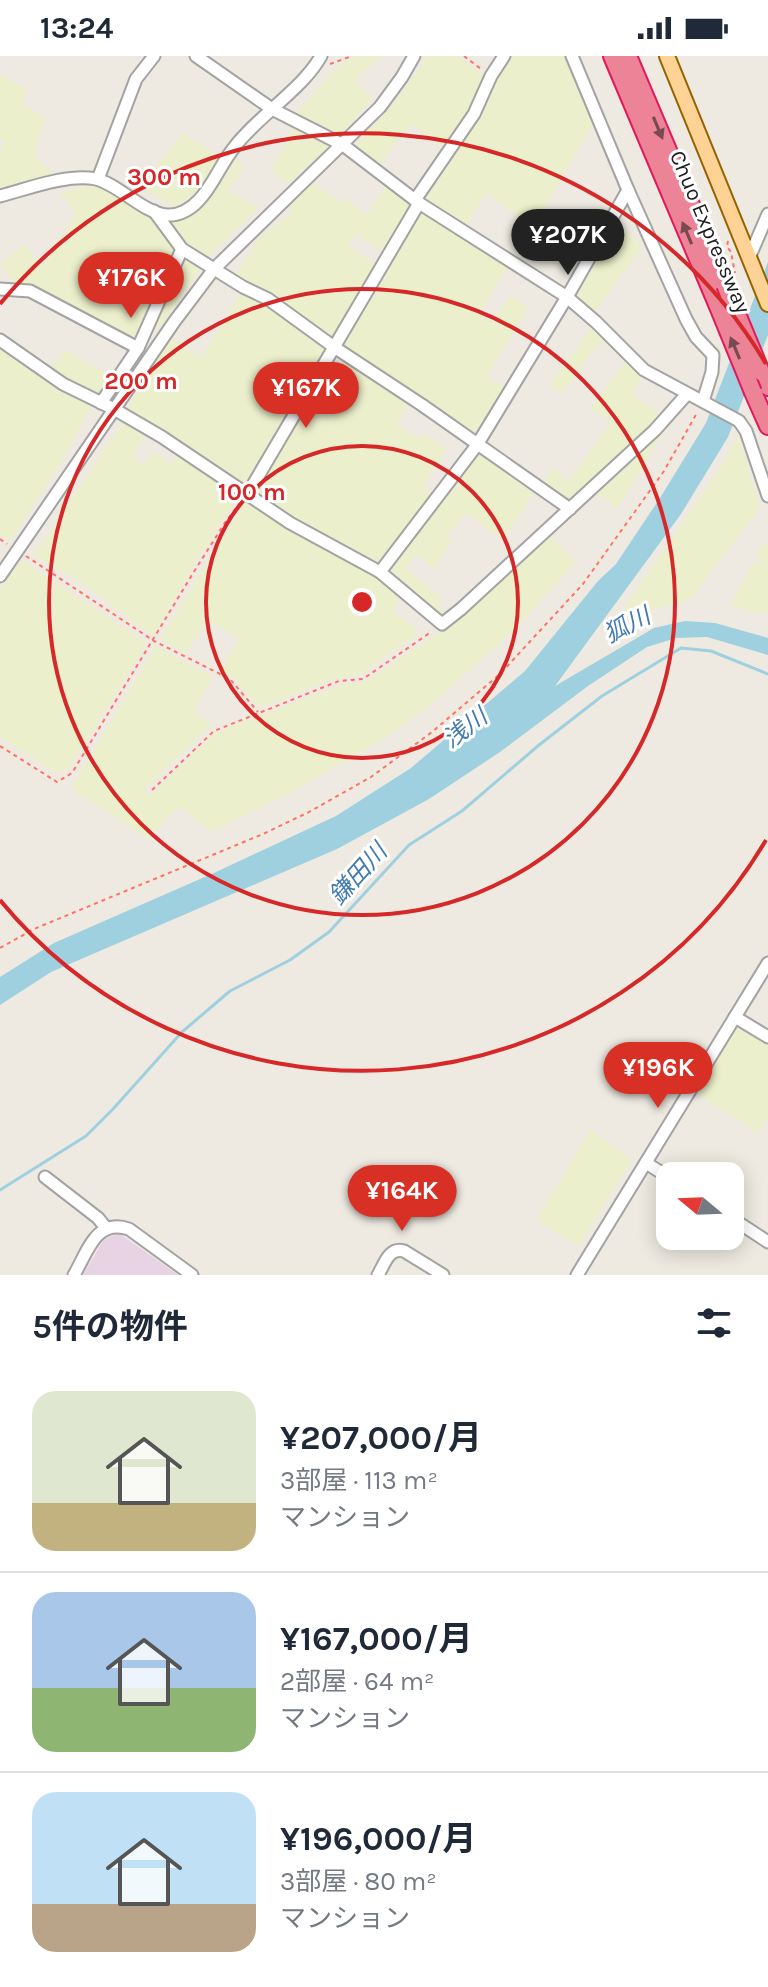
<!DOCTYPE html>
<html lang="ja">
<meta charset="utf-8">
<style>
body{margin:0;font-family:Karla,"Noto Sans JP",sans-serif;background:#f2f2f3;color:#1f2937;height:100vh;display:flex;flex-direction:column;font-size:30px;white-space:nowrap}
*{box-sizing:border-box;margin:0}
p{font-size:26px;color:#747a83}
.icon{flex:none;width:44px;height:44px;fill:none;stroke:currentColor;stroke-width:2;stroke-linecap:round;stroke-linejoin:round}
.map{position:relative;height:1219px;overflow:hidden}
.details{display:flex;flex-direction:column;background:#fff;flex:1}
.details>*{flex:none}
.needle{width:52px;rotate:289deg}
.tools{position:absolute;left:656px;top:1106px;display:grid;gap:16px}
.tools a{display:grid;place-items:center;width:88px;height:88px;border-radius:16px;background:#fff;box-shadow:0 4px 20px #0003;font-size:40px}
.price{position:absolute;translate:-50% -68px;padding:0 18px;border-radius:28px;background:#d93025;color:#fff;font-size:26px;line-height:52px;filter:drop-shadow(0 2px 4px #0008)}
.price::after{content:'';position:absolute;left:50%;top:48px;width:24px;height:18px;margin-left:-12px;background:inherit;clip-path:polygon(0 0,100% 0,50% 100%)}
.price.selected{background:#222;color:#fff}
ul{padding:0;list-style:none}
li{display:flex;align-items:center;gap:24px;height:200px;padding:0 32px}
li+li{border-top:2px solid #e0e1e3}
li span{display:grid;place-items:center;flex:none;width:224px;height:160px;border-radius:24px;color:#555}
li>.icon{margin-inline-start:auto}
span .icon{width:96px;height:96px;fill:#fffc;stroke-width:1}
li b{font-size:34px}
h2{display:flex;justify-content:space-between;align-items:center;height:96px;padding:0 32px;font-size:34px}
.status{display:flex;justify-content:space-between;align-items:center;height:56px;padding:0 40px;background:#fff;direction:ltr}
.status svg{height:22px;fill:currentColor}
.map>svg:first-child{display:block}
.industrial{fill:#e8d3e4}
.farmland{fill:#ecefcb}
.water{fill:#9ed0df}
.lines{fill:none;stroke-linecap:round;stroke-linejoin:round}
.stream{stroke:#9ed0df;stroke-width:3}
.minor-casing{stroke:#a3a3a3;stroke-width:15}
.major-casing{stroke:#956400;stroke-width:18}
.highway-casing{stroke:#e2195d;stroke-width:20}
.path{stroke:#ff7362;stroke-width:2;stroke-dasharray:4 4;stroke-linecap:butt}
.minor{stroke:#fff;stroke-width:11}
.major{stroke:#ffd296;stroke-width:14}
.highway{stroke:#ec8396;stroke-width:16}
.highway-bridge-casing{stroke:#e2195d;stroke-width:20;stroke-linecap:butt}
.highway-bridge{stroke:#ec8396;stroke-width:16}
.oneway{fill:#7a4a53}
.ring{fill:none;stroke:#d62828;stroke-width:4}
.labels{text-anchor:middle;dominant-baseline:central;stroke-width:6;stroke-linejoin:round;paint-order:stroke}
.street-label{font-size:22px;fill:#1c1c1c;stroke:#fff}
.water-label{font-size:24px;font-style:italic;fill:#437ab1;stroke:#fff}
.centre{fill:#d62828;stroke:#fff;stroke-width:4}
.ring-label{font-size:24px;text-anchor:middle;font-weight:bold;fill:#d62828;stroke:#fff;stroke-width:6;stroke-linejoin:round;paint-order:stroke}
</style>
<div class="status"><b>13:24</b><svg viewBox="0 0 49 12"><path d="M0 12V9h3v3zM5 12V6h3v6zM10 12V3h3v9zM15 12V0h3v12zM26 1h20v11H26zM47 4h2v5h-2z"/></svg></div>
<div class="map">
<svg width="768" height="1219" viewBox="0 0 768 1219">
<rect width="100%" height="100%" fill="#eeeae1"/>
<path class="industrial" d="M120,1178l58,41h-95l22,-37z"/>
<g class="farmland">
<path d="M357,0h24l-27,25 18,18 -31,36h-8l-39,-19 45,-51z"/>
<path d="M426,0h31l30,21 -13,29 -29,42 -34,-24 -33,43 -22,-18 2,-7 32,-34 31,-42z"/>
<path d="M510,0h57l26,68 -60,103 -47,-34 -20,34 -45,-28 62,-96z"/>
<path d="M0,18l27,16 -5,13 24,16 -9,22 -2,16 21,19 -56,13v-37l5,-10 -5,-3z"/>
<path d="M293,72l39,16 -44,39 -11,-6 -5,-9z"/>
<path d="M183,77l37,24 -22,37 -22,14 -34,-21 17,-25z"/>
<path d="M235,104l10,6 -17,25 30,17 -52,51 -19,-10 -21,-28 22,-5 17,-10z"/>
<path d="M313,127l29,20 3,-4 22,16 19,-29 27,19 -29,47 -28,-18 -8,11 28,20 -43,76 -99,-64 26,-40 30,-23 2,-12z"/>
<path d="M96,129l58,34 24,31 -15,34 -28,56 -101,-51 -21,-7 -13,-19 25,-18 13,16 7,3 31,-50 -16,-22z"/>
<path d="M420,153l88,58 -30,48 13,8 20,-27 18,11 -43,70 21,13 -30,46 -137,-92z"/>
<path d="M617,162l25,29 -48,66 -23,-18z"/>
<path d="M184,201l17,12 -42,59 -6,-4z"/>
<path d="M242,235l27,14 60,43 -84,142 -119,-79 45,-74 30,21z"/>
<path d="M594,268l11,12 -43,57 -13,-8z"/>
<path d="M0,288l93,58 -33,63 -50,76 -10,-6z"/>
<path d="M66,294l45,27 -14,19 -47,-26z"/>
<path d="M344,303l66,43 -13,22 23,15 4,-5 23,15 -24,37 9,7 -53,75 -76,-43 -50,-34 69,-115 7,6z"/>
<path d="M627,303l17,15 -12,20 30,21 -93,90 -28,-18 12,-19 15,12 20,-25 23,-34 -21,-12z"/>
<path d="M672,362l-55,91 -19,-15z"/>
<path d="M124,364l23,13 -14,23 11,9 9,-14 18,14 7,-11 61,41 -45,70 -41,71 -65,-49 -54,-32z"/>
<path d="M738,379l22,73 -68,89 -9,5 -30,7 -34,17 -6,-2 111,-162z"/>
<path d="M476,395l58,43 -31,46 -37,-28 -19,25 5,5 -18,27 -17,-15 -12,14 37,30 -5,7 10,9 -5,6 -58,-48z"/>
<path d="M247,443l128,77 26,20 -8,15 27,21 -58,42 -30,5 -72,29 -28,-32 -13,-6 20,-30 -31,-21 -22,34 -26,-14z"/>
<path d="M549,480l27,26 -62,68 -84,76 -39,28 -97,57 -83,41 -33,-26 -29,33 -78,-50 85,-143 57,31 -20,34 19,13 -68,66 6,6 65,-63 126,-48 23,-2 21,-14 59,-40z"/>
<path d="M768,487v68l-14,2 -23,-8 21,-40 9,-3 -5,-11z"/>
<path d="M21,504l126,83 -79,127 -12,3 -56,-36v-147z"/>
<path d="M739,969l29,16v75l-10,17 -62,-40 31,-55z"/>
<path d="M591,1074l41,30 -54,86 -42,-26z"/>
</g>
<path class="water" d="M768,206v73l-40,102 -47,77 -126,172 99,-58 31,-7 30,2 53,15v17l-61,-18 -31,1 -29,9 -59,39 -88,66 -71,47 -92,50 -286,123 -51,33v-28l54,-34 162,-71 120,-56 75,-48 114,-97 73,-90 18,-17 44,-66 46,-75z"/>
<g class="lines">
<path class="stream" d="M0,1134l86,-54 27,-27 69,-77 48,-41 60,-31 39,-28 80,-87 53,-34 77,-66 63,-49 79,-48 30,3 57,23"/>
<g class="minor-casing">
<g id="minor">
<path d="M196,0l76,53 71,36 76,58 148,94 29,25 48,48 95,51 7,10 22,65"/>
<path d="M572,0l56,134 58,129 10,18 17,18 -1,17 -9,29"/>
<path d="M98,123l38,-100 18,-23"/>
<path d="M0,140c27,-7 68,-23 96,-17 22,5 47,34 71,36 12,1 24,-6 32,-15 13,-13 22,-36 34,-51 23,-32 70,-60 88,-93"/>
<path d="M415,144l59,-86 17,-38 13,-20"/>
<path d="M154,155l28,38 61,38 25,12 66,48 88,58 148,104"/>
<path d="M749,202l19,-44"/>
<path d="M0,233l30,2 108,57"/>
<path d="M0,284l63,44 51,25 48,28 128,86 90,49 62,52 19,-15 194,-179 32,-36"/>
<path d="M101,347l37,-55 44,-99"/>
<path d="M247,439l172,-292"/>
<path d="M380,516l97,-127 90,-148 61,-107"/>
<path d="M0,520l174,-254 40,-53 166,-162 22,-30 12,-21"/>
<path d="M735,961l33,20"/>
<path d="M646,1107l24,15"/>
<path d="M45,1121l53,41 8,10"/>
<path d="M730,1161l38,25"/>
<path d="M74,1219c14,-24 22,-57 55,-46l63,46"/>
<path d="M378,1219c7,-12 11,-28 26,-24l39,24"/>
<path d="M577,1219l191,-312"/>
</g>
</g>
<g class="major-casing">
<path id="major" d="M667,0l101,248"/>
</g>
<g class="highway-casing">
<g id="highway">
<path d="M612,0l105,248"/>
<path d="M628,0l97,229"/>
<path d="M761,316l7,15"/>
<path d="M753,336l15,34"/>
</g>
</g>
<g class="path">
<path d="M464,0l17,13"/>
<path d="M330,8l22,-8"/>
<path d="M728,185l-1,6 4,5 4,21"/>
<path d="M0,483l7,5"/>
<path d="M26,500l128,85 76,38 28,33"/>
<path d="M0,690l57,36 15,-9 123,-203 31,-49 14,-18"/>
<path d="M152,734l62,-59 125,-50 24,-2 68,-47"/>
<path d="M0,892l34,-19 229,-95 46,-22 62,-35 61,-45 68,-58 83,-90 81,-113 33,-58"/>
</g>
<use href="#minor" class="minor"/>
<use href="#major" class="major"/>
<use href="#highway" class="highway"/>
<g class="highway-bridge-casing">
<g id="highway-bridge">
<path d="M725,229l36,87"/>
<path d="M717,248l36,88"/>
</g>
</g>
<use href="#highway-bridge" class="highway-bridge"/>
</g>
<defs><path id="oneway-solid" d="M-6-.8H1V-3.2L6.5 0L1 3.2V.8H-6Z" transform="scale(2)"/></defs>
<g class="oneway">
<use href="#oneway-solid" transform="translate(658 72) rotate(67)"/>
<use href="#oneway-solid" transform="translate(687 177) rotate(-113)"/>
<use href="#oneway-solid" transform="translate(735 292) rotate(-113)"/>
</g>
<g class="ring">
<circle cx="362" cy="546" r="156"/>
<circle cx="362" cy="546" r="313"/>
<path d="M766 784A469 469 0 0 1 0 844M0 248A469 469 0 0 1 766 308"/>
</g>
<g class="labels">
<g class="street-label">
<text transform="translate(710 176) rotate(67)">Chuo Expressway</text>
</g>
<g class="water-label">
<text transform="translate(627 569) rotate(-27)">狐川</text>
<text transform="translate(465 672) rotate(-37)">浅川</text>
<text transform="translate(358 818) rotate(-48)">鎌田川</text>
</g>
</g>
<circle cx="362" cy="546" r="12" class="centre"/>
<g class="ring-label">
<text x="164" y="129">300 m</text>
<text x="141" y="333">200 m</text>
<text x="252" y="444">100 m</text>
</g>
</svg>
<div class="tools">
<a><svg class="needle" viewBox="-14 -14 28 28"><path d="M0-13l5 13h-10z" fill="#e53935"/><path d="M0 13l5-13h-10z" fill="#747a83"/></svg></a>
</div>
<b class="price selected" style="left:568px;top:221px">¥207K</b>
<b class="price" style="left:131px;top:264px">¥176K</b>
<b class="price" style="left:306px;top:374px">¥167K</b>
<b class="price" style="left:658px;top:1054px">¥196K</b>
<b class="price" style="left:402px;top:1177px">¥164K</b>
</div>
<section class="details">
<h2>5件の物件<svg class="icon" aria-label="filters" viewBox="0 0 24 24"><path d="M4 7h16M4 17h16"/><circle cx="9" cy="7" r="2"/><circle cx="15" cy="17" r="2"/></svg></h2>
<ul>
<li><span style="background:linear-gradient(#dfe7d0 70%,#c2b280 0)"><svg class="icon" aria-label="home" viewBox="0 0 24 24"><path d="M3 11l9-7 9 7M6 9v11h12V9"/></svg></span><div><b>¥207,000/月</b><p>3部屋 · 113 m²</p><p>マンション</p></div></li>
<li><span style="background:linear-gradient(#a9c7e8 60%,#8fb573 0)"><svg class="icon" aria-label="home" viewBox="0 0 24 24"><path d="M3 11l9-7 9 7M6 9v11h12V9"/></svg></span><div><b>¥167,000/月</b><p>2部屋 · 64 m²</p><p>マンション</p></div></li>
<li><span style="background:linear-gradient(#bfe0f5 70%,#b9a48a 0)"><svg class="icon" aria-label="home" viewBox="0 0 24 24"><path d="M3 11l9-7 9 7M6 9v11h12V9"/></svg></span><div><b>¥196,000/月</b><p>3部屋 · 80 m²</p><p>マンション</p></div></li>
</ul>
</section>
